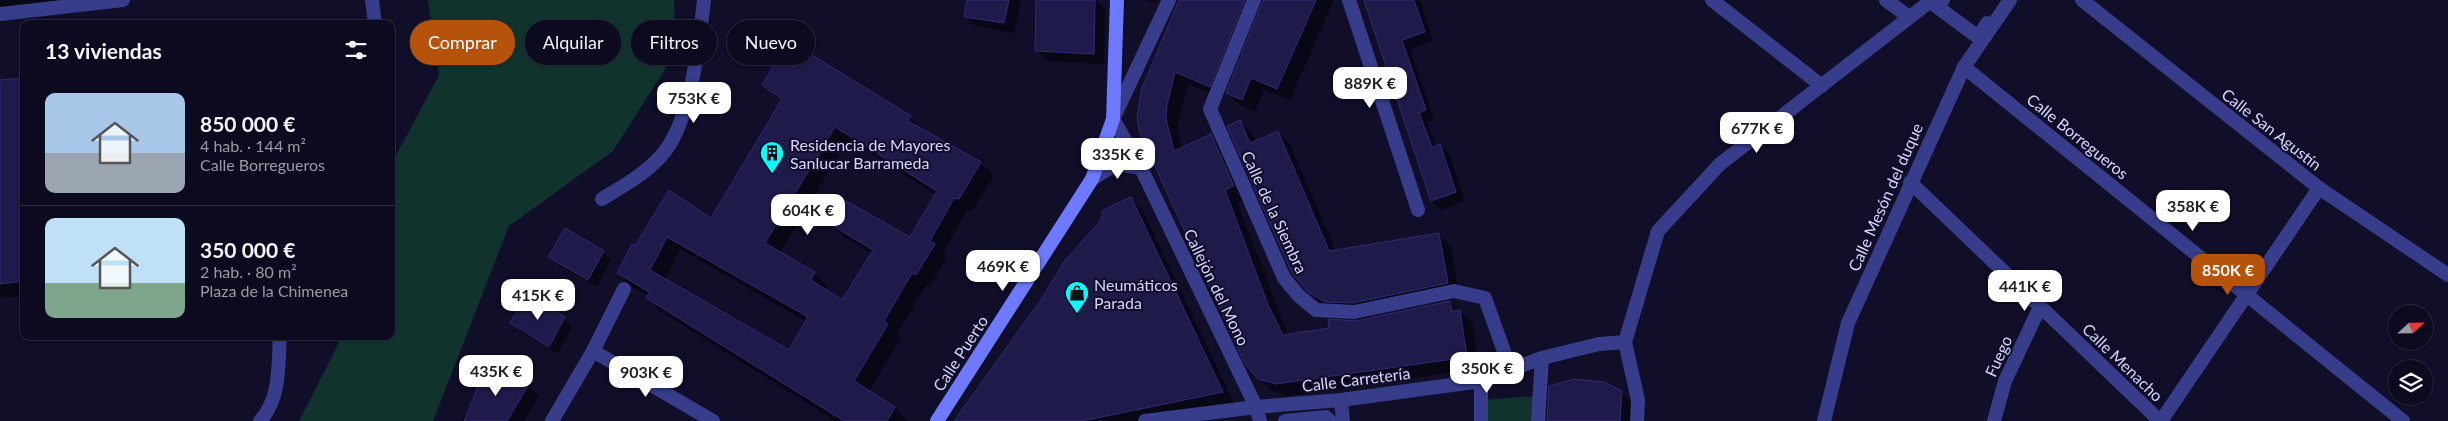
<!DOCTYPE html>
<html lang="es">
<meta charset="utf-8">
<style>
body{margin:0;font-family:Lato,sans-serif;background:#1a182b;color:#f1f3f6;height:100vh;display:flex;flex-direction:column;font-size:19px;white-space:nowrap}
*{box-sizing:border-box;margin:0}
p{font-size:16px;color:#9a9aa4}
.icon{flex:none;width:28px;height:28px;fill:none;stroke:currentColor;stroke-width:2;stroke-linecap:round;stroke-linejoin:round}
.map{position:relative;flex:1;overflow:hidden}
.sheet{position:absolute;left:20px;top:20px;width:375px;height:320px;display:flex;flex-direction:column;background:#0c0a1e;border-radius:10px;box-shadow:0 1px 4px #0004,0 0 0 1px #2c2b3c}
.sheet>*{flex:none}
.guide{position:absolute;left:410px;top:20px;width:475px;height:45px;display:flex;gap:10px}
.needle{width:32px;rotate:68deg}
.buttons{position:absolute;left:2388px;top:305px;display:grid;gap:10px}
.buttons a{display:grid;place-items:center;width:45px;height:45px;border-radius:50%;background:#0c0a1e;box-shadow:0 1px 4px #0004,0 0 0 1px #2c2b3c;font-size:25px}
.price{position:absolute;translate:-50% -42px;padding:0 11px;border-radius:10px;background:#fff;color:#222;font-size:16px;line-height:32px;filter:drop-shadow(0 1px 2px #0008)}
.price::after{content:'';position:absolute;left:50%;top:30px;width:15px;height:11px;margin-left:-8px;background:inherit;clip-path:polygon(0 0,100% 0,50% 100%)}
.price.on{background:#b45309;color:#fff}
ul{padding:0;list-style:none}
li{display:flex;align-items:center;gap:15px;height:125px;padding:0 25px}
li+li{border-top:1px solid #2c2b3c}
li span{display:grid;place-items:center;flex:none;width:140px;height:100px;border-radius:10px;color:#555}
li>.icon{margin-inline-start:auto}
span .icon{width:60px;height:60px;fill:#fffc;stroke-width:1}
li b{font-size:21px}
h2{display:flex;justify-content:space-between;align-items:center;height:60px;padding:0 25px;font-size:21px}
.chip{padding:0 18px;border-radius:22px;background:#0c0a1e;box-shadow:0 1px 4px #0004,0 0 0 1px #2c2b3c;font-size:18px;line-height:45px}
.chip.on{background:#b45309;color:#fff}
.map>svg:first-child{display:block}
.green{fill:#11332e}
.shadow{fill:#0007;fill-rule:evenodd}
.building{fill:#1e1a4a;stroke:#312a77;fill-rule:evenodd}
.lines{fill:none;stroke-linecap:round;stroke-linejoin:round}
.pedestrian{stroke:#373d8a;stroke-width:14}
.minor{stroke:#373d8a;stroke-width:14}
.tertiary{stroke:#373d8a;stroke-width:14}
.secondary{stroke:#6d7aff;stroke-width:14}
.labels{text-anchor:middle;dominant-baseline:central;stroke-width:4;stroke-linejoin:round;paint-order:stroke}
.street-label{font-size:16px;fill:#d6d6ff;stroke:#100e28}
.poi-label{font-size:16px;fill:#d6d6ff;stroke:#100e28;text-anchor:start}
</style>
<div class="map">
<svg width="2448" height="421" viewBox="0 0 2448 421">
<rect width="100%" height="100%" fill="#100e28"/>
<g class="green">
<path d="M428,0h246l2,52 -63,99 -104,75 -76,195h-134l38,-74 3,-11h51v-171l48,-90z"/>
<path d="M1536,396l-3,25h-49l-1,-21z"/>
</g>
<g class="shadow">
<path d="M0,0h90l-90,11z"/>
<path d="M969,0h52l-7,33 -39,-7 -10,-10z"/>
<path d="M1038,0h57l10,9 -1,55 -57,-3 -10,-10z"/>
<path d="M1144,0h13l-2,3z"/>
<path d="M1180,0h154l-44,100 -26,-10 -9,22 -15,-7 -13,-12 36,-89 -5,5 -36,89 -34,-14 -9,34 -1,14 4,17 29,-14 12,13 23,51 -9,4 52,133 42,-7 119,-27 23,22 6,45 -190,27 -17,-5 -26,-28 -105,-230 -1,-30 8,-30z"/>
<path d="M1365,0h55l13,41 -23,8 24,71 -7,2 10,25 3,-1 10,9 15,46 -24,9 -9,-9z"/>
<path d="M24,79v217l-21,2 -3,-3v-214z"/>
<path d="M764,85l146,32 13,14 58,32 13,13 -22,35 -5,-1 -24,44 4,4 -18,29 -3,-2 -29,49 4,4 -32,53 26,17 13,13h-73l-175,-110 -13,-13 1,-2 -17,-10 -13,-13 18,-26 76,-28 70,-118zM848,139l88,56 -26,44 -79,-15 13,13 28,17 -29,48 -18,-11 3,-4 -13,-13 -35,-21zM680,249l127,73 -17,30 -125,-72z"/>
<path d="M1240,121l12,13 4,8 21,-10 13,12 46,107 103,-17 12,12 8,50 -93,19 -44,-11 -13,-13z"/>
<path d="M1130,198l12,11 92,194 -63,18h-215z"/>
<path d="M603,252l8,8 -14,27 -39,-22 -8,-9z"/>
<path d="M564,318l8,9 -14,27 -38,-23 -8,-8z"/>
<path d="M528,385l11,11 -15,25h-63l3,-5 3,1z"/>
<path d="M1621,392l14,14 -1,15h-87z"/>
</g>
<g class="building">
<path d="M967,0h42l-5,23 -40,-6z"/>
<path d="M1036,0h59l-1,54 -59,-3z"/>
<path d="M1179,0h66l-35,87 -35,-15 -8,33 -1,14 8,32 37,-17 23,52 -9,4 43,115 15,30 46,-7 -1,-9 28,2 94,-20 2,10 8,-1 7,47 -191,27 -18,-5 -13,-15 -105,-231 -3,-15 5,-30z"/>
<path d="M1263,0h53l-39,89 -26,-11 -9,22 -16,-7z"/>
<path d="M1364,0h50l11,32 -23,8 24,70 -7,3 13,34 8,-3 16,48 -25,9z"/>
<path d="M789,41l122,75 -3,5 73,41 -22,37 -5,-1 -24,43 5,3 -19,31 -4,-2 -28,48 4,3 -34,57 41,26 -8,14h-43l-198,-123 3,-6 -32,-19 15,-29 3,2 34,-56 42,28 71,-119 -20,-14zM835,127l102,64 -27,46 -64,-36 -16,23 43,26 -31,50 -31,-20 4,-8 -50,-29zM667,237l141,80 -19,33 -139,-80z"/>
<path d="M24,78v203l-24,3v-204z"/>
<path d="M1240,120l10,23 28,-12 51,120 110,-18 9,50 -95,20 -28,-1 -17,-10 -16,-19 -65,-147z"/>
<path d="M1131,197l92,195 -141,29h-128l89,-124 21,-35 37,-42 2,-10z"/>
<path d="M565,228l39,23 -16,29 -40,-23z"/>
<path d="M526,295l39,22 -16,30 -39,-24z"/>
<path d="M487,365l42,19 -22,37h-43z"/>
<path d="M1574,379l30,3 18,9 -2,30h-73l2,-35z"/>
</g>
<g class="lines">
<g class="pedestrian">
<path d="M1943,0l-7,6 42,31 9,-14"/>
<path d="M1481,381v40"/>
<path d="M1285,421l41,-4 4,4"/>
<path d="M1538,421l4,-63"/>
</g>
<g class="minor">
<path d="M372,0l3,24"/>
<path d="M1254,0l-44,109 74,169 15,18 17,14 38,2 100,-21 31,7 26,73"/>
<path d="M1349,0l69,210"/>
<path d="M1712,0l110,86"/>
<path d="M1886,0l23,17"/>
<path d="M0,14l123,-14"/>
<path d="M1964,67l439,354"/>
<path d="M1113,119l56,-119"/>
<path d="M1910,182l250,239"/>
<path d="M602,199c21,-13 42,-24 59,-43 30,-33 38,-112 43,-156"/>
<path d="M593,351l120,70"/>
<path d="M1341,400l2,21"/>
<path d="M260,421c21,-23 18,-56 20,-85"/>
<path d="M552,421l41,-70 31,-62"/>
<path d="M1145,421l111,-14 85,-7 140,-19 61,-23 57,-14 26,-2"/>
<path d="M1637,421l1,-21 -13,-58 33,-111 62,-67 212,-164"/>
<path d="M1824,421l24,-98 116,-256 46,-67"/>
<path d="M1994,421l11,-40 35,-74"/>
<path d="M2161,421l158,-233"/>
</g>
<g class="tertiary">
<path d="M2082,0l237,188 129,87"/>
<path d="M1113,119l28,49 115,239 4,14"/>
<path d="M1092,179l24,-15 25,4"/>
</g>
<path class="secondary" d="M937,421l155,-242 21,-60 4,-119"/>
</g>
<defs>
<g id="building-pin" transform="scale(1.25)"><path d="M0 17L-7.5 6A9.5 9.5 0 1 1 7.5 6Z" fill="#02fffc" stroke="#100e28"/><path d="M-4-6H4V6H1V3H-1V6H-4ZM-2.5-4.3h1.7v1.8h-1.7ZM.8-4.3h1.7v1.8H.8ZM-2.5-1h1.7V.8h-1.7ZM.8-1h1.7V.8H.8Z" fill="#111"/></g>
<g id="shop-pin" transform="scale(1.25)"><path d="M0 17L-7.5 6A9.5 9.5 0 1 1 7.5 6Z" fill="#02fffc" stroke="#100e28"/><path d="M-5-2.5h2.3a2.7 3.5 0 0 1 5.4 0H5L5.5 6h-11ZM-1.5-2.5h3a1.5 2.3 0 0 0-3 0Z" fill="#111"/></g>
</defs>
<g fill-rule="evenodd">
<use href="#building-pin" x="772" y="153"/>
<use href="#shop-pin" x="1077" y="293"/>
</g>
<g class="labels">
<g class="street-label">
<text transform="translate(2272 129) rotate(38)">Calle San Agustín</text>
<text transform="translate(2078 136) rotate(39)">Calle Borregueros</text>
<text transform="translate(1885 197) rotate(-66)">Calle Mesón del duque</text>
<text transform="translate(1275 212) rotate(65)">Calle de la Siembra</text>
<text transform="translate(1217 287) rotate(64)">Callejón del Mono</text>
<text transform="translate(960 353) rotate(-57)">Calle Puerto</text>
<text transform="translate(1998 356) rotate(-66)">Fuego</text>
<text transform="translate(2123 362) rotate(44)">Calle Menacho</text>
<text transform="translate(1356 379) rotate(-7)">Calle Carretería</text>
</g>
<g class="poi-label">
<text x="790" y="144">Residencia de Mayores<tspan x="790" dy="18">Sanlucar Barrameda</tspan></text>
<text x="1094" y="284">Neumáticos<tspan x="1094" dy="18">Parada</tspan></text>
</g>
</g>
</svg>
<div class="buttons">
<a><svg class="needle" viewBox="-14 -14 28 28"><path d="M0-13l5 13h-10z" fill="#e53935"/><path d="M0 13l5-13h-10z" fill="#9a9aa4"/></svg></a>
<a><svg class="icon" aria-label="layers" viewBox="0 0 24 24"><path d="M12 4l9 5-9 5-9-5zM3 14l9 5 9-5"/></svg></a>
</div>
<b class="price" style="left:1370px;top:109px">889K €</b>
<b class="price" style="left:694px;top:124px">753K €</b>
<b class="price" style="left:1757px;top:154px">677K €</b>
<b class="price" style="left:1118px;top:180px">335K €</b>
<b class="price" style="left:2193px;top:232px">358K €</b>
<b class="price" style="left:808px;top:236px">604K €</b>
<b class="price" style="left:1003px;top:292px">469K €</b>
<b class="price on" style="left:2228px;top:296px">850K €</b>
<b class="price" style="left:2025px;top:312px">441K €</b>
<b class="price" style="left:538px;top:321px">415K €</b>
<b class="price" style="left:1487px;top:394px">350K €</b>
<b class="price" style="left:496px;top:397px">435K €</b>
<b class="price" style="left:646px;top:398px">903K €</b>
<div class="guide">
<a class="chip on">Comprar</a>
<a class="chip">Alquilar</a>
<a class="chip">Filtros</a>
<a class="chip">Nuevo</a>
</div>
<section class="sheet">
<h2>13 viviendas<svg class="icon" aria-label="filters" viewBox="0 0 24 24"><path d="M4 7h16M4 17h16"/><circle cx="9" cy="7" r="2"/><circle cx="15" cy="17" r="2"/></svg></h2>
<ul>
<li><span style="background:linear-gradient(#a9c7e8 60%,#9aa5b1 0)"><svg class="icon" aria-label="home" viewBox="0 0 24 24"><path d="M3 11l9-7 9 7M6 9v11h12V9"/></svg></span><div><b>850 000 €</b><p>4 hab. · 144 m²</p><p>Calle Borregueros</p></div></li>
<li><span style="background:linear-gradient(#bfe0f5 65%,#7fa58c 0)"><svg class="icon" aria-label="home" viewBox="0 0 24 24"><path d="M3 11l9-7 9 7M6 9v11h12V9"/></svg></span><div><b>350 000 €</b><p>2 hab. · 80 m²</p><p>Plaza de la Chimenea</p></div></li>
</ul>
</section>
</div>
